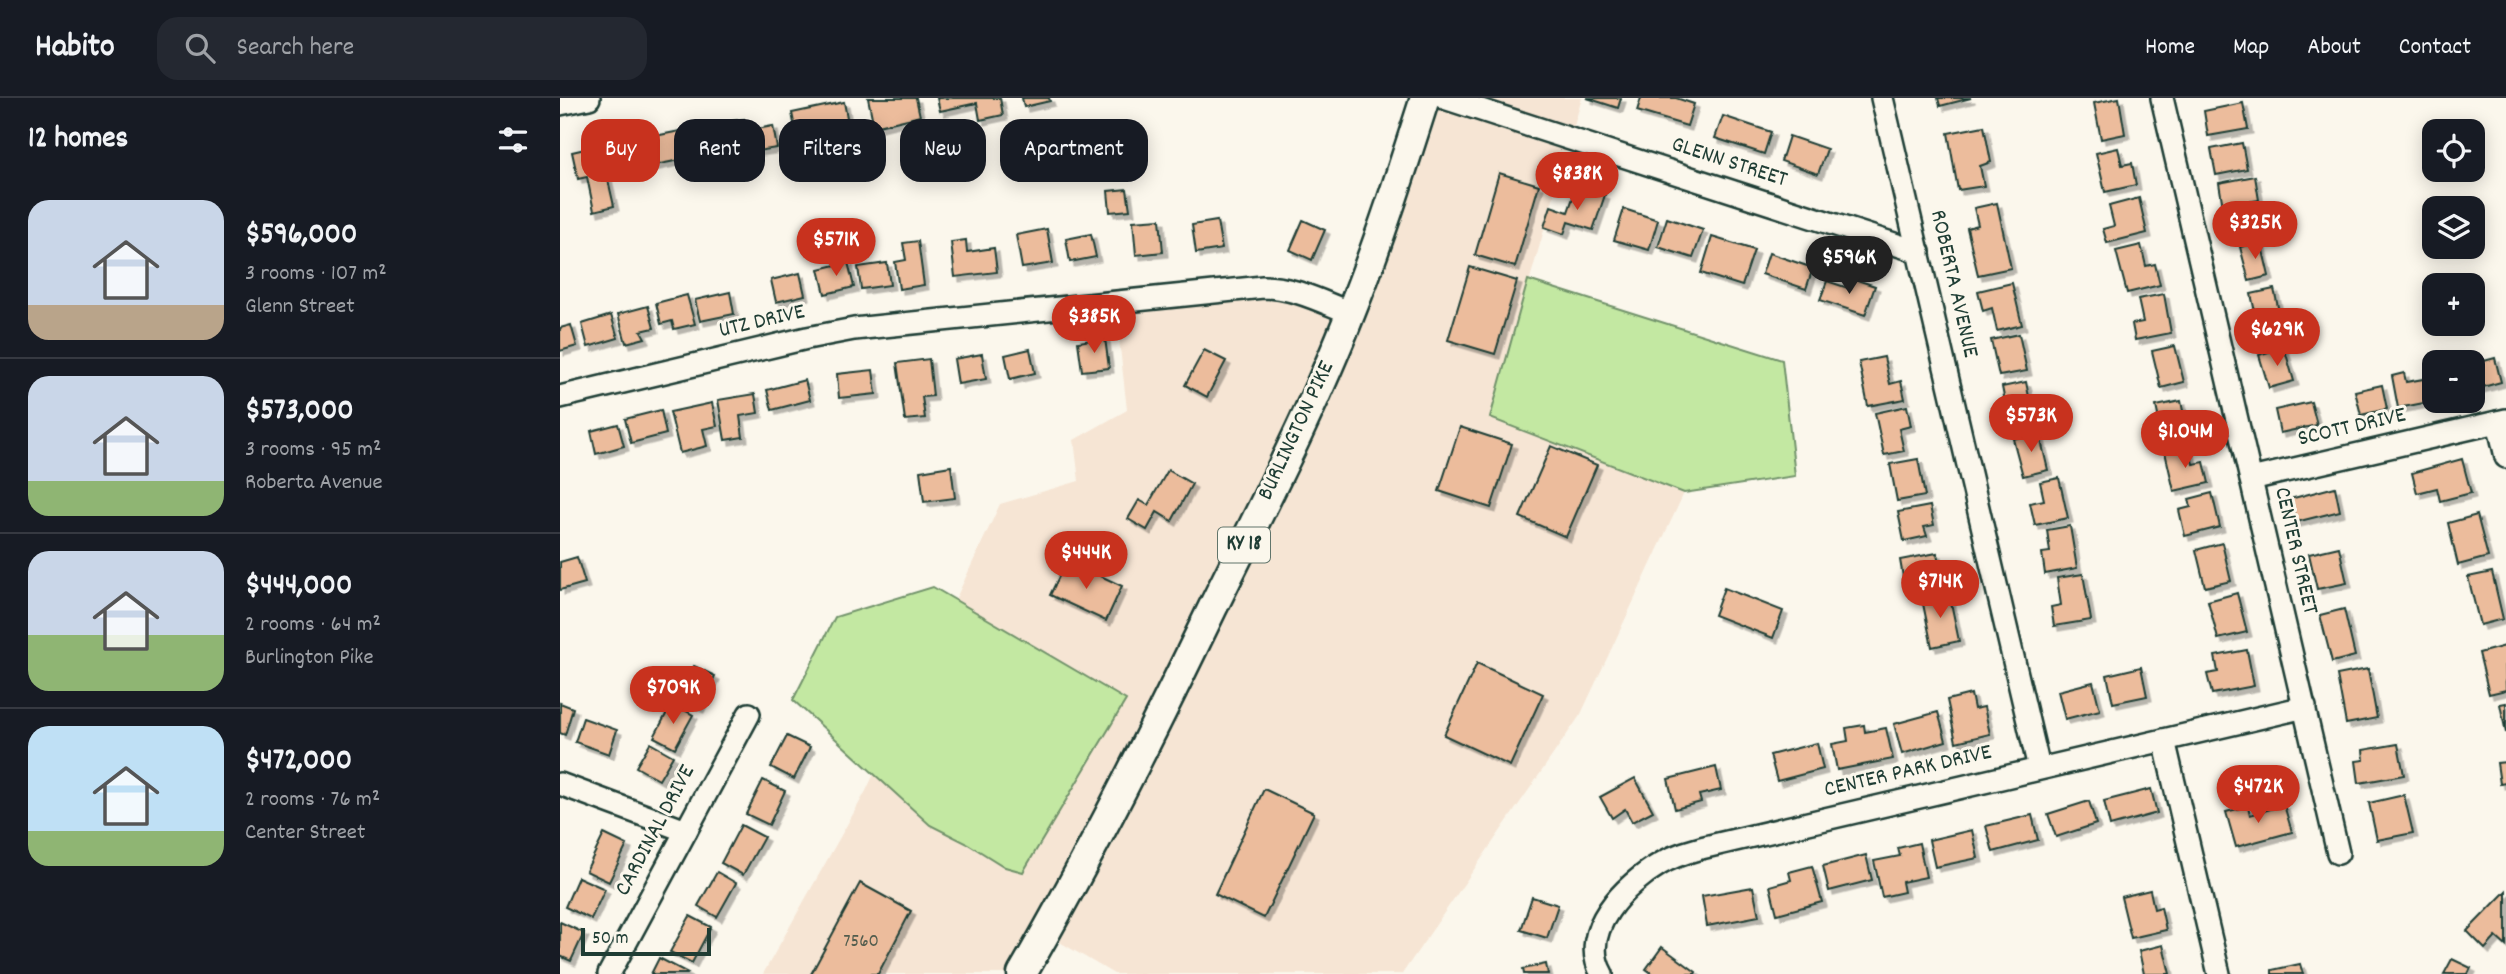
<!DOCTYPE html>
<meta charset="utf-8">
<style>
body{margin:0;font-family:Dekko,sans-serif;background:#242831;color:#f1f3f6;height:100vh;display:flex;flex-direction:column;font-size:26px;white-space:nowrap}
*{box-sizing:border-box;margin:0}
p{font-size:23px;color:#9ea1a6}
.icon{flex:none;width:38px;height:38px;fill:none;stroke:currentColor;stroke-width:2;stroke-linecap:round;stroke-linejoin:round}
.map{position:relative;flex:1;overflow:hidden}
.drawer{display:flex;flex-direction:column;background:#171b24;width:560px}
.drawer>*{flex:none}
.banner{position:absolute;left:21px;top:21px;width:665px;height:63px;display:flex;gap:14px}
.tools{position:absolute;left:1862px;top:21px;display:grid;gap:14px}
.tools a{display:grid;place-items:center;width:63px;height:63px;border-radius:14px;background:#171b24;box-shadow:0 4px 18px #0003;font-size:35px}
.scale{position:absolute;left:21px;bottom:18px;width:130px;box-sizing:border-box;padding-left:7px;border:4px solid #1f3d34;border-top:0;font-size:19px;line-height:24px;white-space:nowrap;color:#1f3d34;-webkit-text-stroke:5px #fbf7ec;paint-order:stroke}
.price{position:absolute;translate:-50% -60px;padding:0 16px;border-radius:24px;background:#c8321e;color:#fff;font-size:23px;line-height:46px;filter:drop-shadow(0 2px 4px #0008)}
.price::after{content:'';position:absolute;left:50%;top:42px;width:21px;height:16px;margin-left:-10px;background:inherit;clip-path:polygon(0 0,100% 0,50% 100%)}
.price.selected{background:#222;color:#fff}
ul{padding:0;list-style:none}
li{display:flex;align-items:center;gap:21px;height:175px;padding:0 28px}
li+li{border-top:2px solid #363941}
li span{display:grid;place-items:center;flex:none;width:196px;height:140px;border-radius:21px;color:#555}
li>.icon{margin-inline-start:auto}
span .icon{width:84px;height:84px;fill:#fffc;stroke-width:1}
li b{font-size:30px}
h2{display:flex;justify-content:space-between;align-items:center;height:84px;padding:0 28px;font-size:30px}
.tag{padding:0 24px;border-radius:21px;background:#171b24;box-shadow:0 4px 18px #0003;font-size:24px;line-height:63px}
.tag.selected{background:#c8321e;color:#fff}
header{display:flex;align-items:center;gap:42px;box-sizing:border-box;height:98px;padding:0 35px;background:#171b24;border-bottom:2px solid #363941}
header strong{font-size:33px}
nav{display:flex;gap:38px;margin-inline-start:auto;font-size:24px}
.search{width:490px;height:63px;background:#242831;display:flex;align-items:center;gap:18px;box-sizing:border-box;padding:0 24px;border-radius:21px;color:#9ea1a6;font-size:26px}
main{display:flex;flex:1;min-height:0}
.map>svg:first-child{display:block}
.built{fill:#f6e5d4}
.green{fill:#c3e8a2;stroke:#71926b;stroke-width:2}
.building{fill:#ecbc9c;stroke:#1f3d34;stroke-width:2;filter:url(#shadow)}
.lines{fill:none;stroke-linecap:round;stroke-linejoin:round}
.minor-casing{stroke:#1f3d34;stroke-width:26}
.major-casing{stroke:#1f3d34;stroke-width:33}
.minor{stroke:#fbf7ec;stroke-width:21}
.major{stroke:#fbf7ec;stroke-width:28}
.labels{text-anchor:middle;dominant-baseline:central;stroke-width:6;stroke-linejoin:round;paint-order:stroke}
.number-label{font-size:19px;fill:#525d4e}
.shield{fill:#fbf7ec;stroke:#61756b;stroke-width:2}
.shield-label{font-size:21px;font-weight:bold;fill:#1f3d34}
.street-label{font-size:23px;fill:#1f3d34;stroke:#fbf7ec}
</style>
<header>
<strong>Habito</strong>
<div class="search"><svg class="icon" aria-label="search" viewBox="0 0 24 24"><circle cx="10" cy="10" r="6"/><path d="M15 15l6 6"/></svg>Search here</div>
<nav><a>Home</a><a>Map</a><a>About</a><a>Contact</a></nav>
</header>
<main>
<section class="drawer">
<h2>12 homes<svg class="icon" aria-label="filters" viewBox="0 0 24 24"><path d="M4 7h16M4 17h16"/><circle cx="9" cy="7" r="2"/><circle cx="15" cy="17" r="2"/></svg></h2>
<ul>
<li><span style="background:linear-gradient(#c9d6e8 75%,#b9a48a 0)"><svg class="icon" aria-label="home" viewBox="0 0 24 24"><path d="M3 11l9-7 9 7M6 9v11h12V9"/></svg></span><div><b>$596,000</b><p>3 rooms · 107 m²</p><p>Glenn Street</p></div></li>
<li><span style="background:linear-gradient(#c9d6e8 75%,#8fb573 0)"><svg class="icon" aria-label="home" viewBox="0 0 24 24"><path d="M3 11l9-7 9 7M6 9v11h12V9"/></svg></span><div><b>$573,000</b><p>3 rooms · 95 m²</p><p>Roberta Avenue</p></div></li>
<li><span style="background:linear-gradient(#c9d6e8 60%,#8fb573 0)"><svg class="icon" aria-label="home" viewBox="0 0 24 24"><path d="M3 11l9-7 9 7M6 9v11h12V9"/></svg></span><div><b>$444,000</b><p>2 rooms · 64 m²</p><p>Burlington Pike</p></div></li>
<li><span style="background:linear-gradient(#bfe0f5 75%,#8fb573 0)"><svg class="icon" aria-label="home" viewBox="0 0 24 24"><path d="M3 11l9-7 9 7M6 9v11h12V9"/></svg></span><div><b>$472,000</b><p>2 rooms · 76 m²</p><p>Center Street</p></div></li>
</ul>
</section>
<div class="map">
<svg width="1946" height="876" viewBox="0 0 1946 876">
<defs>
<filter id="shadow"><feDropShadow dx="4.5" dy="4.5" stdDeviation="0" flood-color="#0004"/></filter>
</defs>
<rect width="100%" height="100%" fill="#fbf7ec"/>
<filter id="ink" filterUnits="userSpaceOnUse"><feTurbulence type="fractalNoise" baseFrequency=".0143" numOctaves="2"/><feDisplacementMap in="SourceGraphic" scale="14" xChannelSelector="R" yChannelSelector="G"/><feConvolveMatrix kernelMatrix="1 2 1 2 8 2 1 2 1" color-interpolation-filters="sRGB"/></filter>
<g filter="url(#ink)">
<path class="built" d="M865,0h157l-92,320 194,75 -103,221 -179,260h-288l-68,-40 -24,40h-259l103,-183 134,-287 79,-23 -5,-41 53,-30 -12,-107 164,-16 72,26z"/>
<g class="green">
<path d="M968,182l254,80 13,116 -111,17 -194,-75z"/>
<path d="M373,489l193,113 -103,172 -18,-5 -37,-23 -38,-19 -137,-125 42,-83z"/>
</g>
<g class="building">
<path d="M308,0h48l4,18 -46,11z"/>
<path d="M377,0h63l3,17 -23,5 -3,-17 -37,8z"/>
<path d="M462,0h27l1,3 -26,6z"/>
<path d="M1027,0h34l-3,10z"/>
<path d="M1081,0h35l18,6 -7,22 -50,-15z"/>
<path d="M1378,0h33l-31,8z"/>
<path d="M1559,0l6,36 -24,5 -7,-36z"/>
<path d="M284,4l5,26 -52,10 -5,-25z"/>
<path d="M1683,5l5,26 -40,7 -4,-25z"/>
<path d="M1163,18l48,16 -7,22 -49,-16z"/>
<path d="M184,21l2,12 27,-5 4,22 -27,4 3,13 -31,5 -8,-46z"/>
<path d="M1424,28l7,36 -11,4 4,20 -26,4 -10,-57z"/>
<path d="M140,29l5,28 -55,11 -5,-28z"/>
<path d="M1229,38l38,13 -9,25 -37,-13z"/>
<path d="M55,44l6,25 -15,4 8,35 -20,5 -7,-34 -9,2 -6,-27z"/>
<path d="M1682,45l5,26 -31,6 -5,-26z"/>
<path d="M1558,50l4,17 10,-2 4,22 -31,7 -9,-39z"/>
<path d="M939,75l40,12 -24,82 -40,-12z"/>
<path d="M1695,78l4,24 -13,2 2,13 -23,4 -6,-36z"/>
<path d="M1017,88l28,9 -12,35 -25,-8 -4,12 -20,-7 7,-21 17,6z"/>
<path d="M567,91l3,21 -20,2 -2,-21z"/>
<path d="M1579,100l8,35 -40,10 -4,-14 11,-3 -5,-20z"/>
<path d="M1437,105l14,65 -33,7 -11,-47 11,-3 -4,-17z"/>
<path d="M1064,111l34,11 -9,30 -35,-10z"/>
<path d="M1107,120l36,12 -10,28 -35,-11z"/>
<path d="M600,121l3,33 -27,3 -3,-34z"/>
<path d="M743,122l22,10 -13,30 -22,-10z"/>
<path d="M657,123l5,28 -26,4 -4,-28z"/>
<path d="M487,131l6,34 -31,5 -6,-33z"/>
<path d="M531,136l5,23 -26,5 -4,-23z"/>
<path d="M1152,139l42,13 -12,36 -41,-13z"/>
<path d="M406,142l1,12 27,-4 3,24 -42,5 -4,-35z"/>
<path d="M358,143l6,44 -25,4 -4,-27 11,-2 -3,-17z"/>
<path d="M1701,144l8,34 -20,5 -9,-34z"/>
<path d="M1581,147l5,21 9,-2 5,21 -33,8 -11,-42z"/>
<path d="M1209,155l44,15 -7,21 -44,-15z"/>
<path d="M288,164l6,25 -29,7 -6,-25z"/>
<path d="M327,165l3,22 -29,4 -3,-22z"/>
<path d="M910,169l47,14 -22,73 -47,-14z"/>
<path d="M240,175l5,22 -29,7 -5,-22z"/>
<path d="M1294,181l21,7 -10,29 -45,-15 7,-19 24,8z"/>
<path d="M1452,185l10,42 -25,6 -5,-23 -9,3 -5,-20z"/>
<path d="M1714,191l8,36 -23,5 -8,-36z"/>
<path d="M170,194l4,22 -34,7 -5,-21z"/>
<path d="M1604,196l7,39 -36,7 -3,-16 11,-2 -5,-23z"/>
<path d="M127,197l8,29 -21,5 -2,-8 -11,3 -5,-21z"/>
<path d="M88,208l6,22 -13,3 4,7 -19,5 -8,-29z"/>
<path d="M51,217l7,23 -30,9 -6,-23z"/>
<path d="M11,227l6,21 -17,5v-23z"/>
<path d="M1459,236l8,37 -28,5 -8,-36z"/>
<path d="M545,240l4,30 -27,3 -4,-29z"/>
<path d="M1615,248l9,36 -23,6 -9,-37z"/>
<path d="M1724,249l10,34 -25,7 -10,-33z"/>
<path d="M470,251l5,24 -25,6 -5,-24z"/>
<path d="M644,252l22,11 -19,36 -22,-12z"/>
<path d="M422,256l4,25 -28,5 -4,-25z"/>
<path d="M1324,259l6,27 11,-3 4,18 -37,7 -9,-44z"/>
<path d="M1935,260l6,24 -25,7 -3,-25z"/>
<path d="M369,261l4,37 -11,1 3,21 -20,2 -8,-57z"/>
<path d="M313,272l3,24 -37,4 -2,-24z"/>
<path d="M1844,275l2,9 23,-4 5,23 -36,7 -6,-32z"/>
<path d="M245,282l5,20 -38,10 -5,-20z"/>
<path d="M1466,284l9,44 -24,5 -9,-44z"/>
<path d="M1822,287l5,24 -26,6 -6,-24z"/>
<path d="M195,296l3,19 -18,3 3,21 -18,3 -7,-40z"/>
<path d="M1621,303l3,15 10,-2 5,23 -35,7 -8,-38z"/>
<path d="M1751,304l6,23 -37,8 -5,-23z"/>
<path d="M152,305l5,23 -14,3 4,17 -27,7 -10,-41z"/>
<path d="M1347,308l4,20 -12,3 5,22 -20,4 -9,-42z"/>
<path d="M101,312l5,24 -35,9 -6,-24z"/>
<path d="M58,326l6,22 -28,8 -5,-23z"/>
<path d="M900,329l52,17 -21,64 -52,-17z"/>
<path d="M1479,334l9,38 -25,6 -10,-37z"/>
<path d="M991,348l46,19 -31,72 -46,-20z"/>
<path d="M1629,349l4,17 11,-2 5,21 -35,8 -9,-39z"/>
<path d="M1358,361l7,37 -28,5 -7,-37z"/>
<path d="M1902,361l9,34 -31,8 -3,-13 -20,5 -5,-20z"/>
<path d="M391,368l4,32 -31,4 -4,-31z"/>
<path d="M608,372l24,14 -20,37 -15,-9 -10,18 -19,-11 11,-19 9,5z"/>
<path d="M1499,380l9,40 -33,7 -5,-22 14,-3 -4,-18z"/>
<path d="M1775,389l5,24 -44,11 -6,-23z"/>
<path d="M1652,395l8,34 -35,9 -6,-26 12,-3 -2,-8z"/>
<path d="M1370,408l4,19 -10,2 3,9 -23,5 -6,-29z"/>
<path d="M1917,417l11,42 -30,8 -10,-42z"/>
<path d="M1510,428l7,42 -32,6 -3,-21 8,-1 -3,-22z"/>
<path d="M1662,445l9,38 -26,6 -9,-37z"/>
<path d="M1779,449l8,36 -30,6 -8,-35z"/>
<path d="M1377,455l6,30 -26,5 -2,-13 -12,2 -3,-17z"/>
<path d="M17,459l8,26 -25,7v-28z"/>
<path d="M507,462l55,26 -16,35 -56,-26z"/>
<path d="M1932,474l11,47 -23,6 -12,-48z"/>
<path d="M1523,476l8,46 -37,6 -3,-19 10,-2 -4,-27z"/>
<path d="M1164,490l59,23 -10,27 -59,-23z"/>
<path d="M1389,495l10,48 -27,6 -10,-48z"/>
<path d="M1677,495l10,39 -29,7 -10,-38z"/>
<path d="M1784,511l11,47 -23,6 -12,-47z"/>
<path d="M1945,548l1,44 -17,4 -10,-41z"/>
<path d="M1687,552l7,36 -42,8 -5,-20 11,-2 -3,-16z"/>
<path d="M917,565l66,31 -33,72 -66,-31z"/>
<path d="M134,568l21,10 -16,32 -21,-10z"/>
<path d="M1581,569l6,29 -34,7 -6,-28z"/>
<path d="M1808,571l9,49 -31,6 -9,-49z"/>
<path d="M1533,584l7,28 -35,9 -7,-28z"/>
<path d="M1411,596l3,15 10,-2 6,27 -34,8 -9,-42z"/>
<path d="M0,605l13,5 -8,27 -5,-2z"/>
<path d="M112,605l21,12 -18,33 -21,-11z"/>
<path d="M1946,605v30l-6,-29z"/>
<path d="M1378,614l8,29 -44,13 -8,-30z"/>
<path d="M23,620l34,12 -8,24 -34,-12z"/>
<path d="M1304,627l1,7 21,-4 7,31 -56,11 -5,-26 16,-3 -2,-13z"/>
<path d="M227,638l23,11 -16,32 -23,-12z"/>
<path d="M90,645l23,13 -14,24 -23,-13z"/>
<path d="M1257,645l6,26 -46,12 -7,-26z"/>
<path d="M1838,646l6,31 -45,8 -3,-22 8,-1 -1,-10z"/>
<path d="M1946,664v21l-6,1 -3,-21z"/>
<path d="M1156,669l5,23 -22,5 2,7 -26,7 -7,-30z"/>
<path d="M1075,680l18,33 -21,11 -7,-13 -13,9 -12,-21z"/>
<path d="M203,682l22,11 -16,34 -23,-11z"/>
<path d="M704,691l50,24 -50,105 -49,-24z"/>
<path d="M1591,691l6,24 -47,13 -6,-25z"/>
<path d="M1844,697l9,38 -36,7 -8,-37z"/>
<path d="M1529,703l7,23 -40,13 -8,-23z"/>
<path d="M1724,707l8,27 -56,15 -10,-35 22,-6 2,9z"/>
<path d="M1472,717l6,25 -45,12 -7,-26z"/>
<path d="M181,727l23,12 -21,38 -22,-12z"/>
<path d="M1412,732l6,28 -43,9 -6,-27z"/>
<path d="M44,736l23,11 -18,37 -23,-11z"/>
<path d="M1359,745l7,34 -24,5 2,10 -22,5 -8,-36 26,-5 -2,-8z"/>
<path d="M1306,757l6,25 -43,11 -6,-25z"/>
<path d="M1252,768l10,36 -45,12 -7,-28 21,-6 -2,-8z"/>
<path d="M157,774l19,11 -19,34 -19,-11z"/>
<path d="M18,779l27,12 -14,30 -26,-12z"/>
<path d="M300,785l51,28 -33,63h-67z"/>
<path d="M1193,789l6,29 -52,10 -5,-30z"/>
<path d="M1590,792l4,19 7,-2 5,23 -35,8 -10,-41z"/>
<path d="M1946,793v55l-10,-9 -11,12 -18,-18z"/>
<path d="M972,799l26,8 -11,33 -26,-8z"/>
<path d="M130,818l21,11 -19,36 -22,-11z"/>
<path d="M0,824l24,11 -13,28 -11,-5z"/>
<path d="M1603,847l7,29h-26l-5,-23z"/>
<path d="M1102,849l34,25 -1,2h-42l-7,-5z"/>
<path d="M99,860l29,15 -1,1h-36z"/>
<path d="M1892,861l19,9 -3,6h-24z"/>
<path d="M986,866l2,10h-24l-1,-5z"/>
<path d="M1740,866l3,10h-31v-4z"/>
</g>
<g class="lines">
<g class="minor-casing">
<g id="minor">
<path d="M884,0l475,154"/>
<path d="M1322,0l157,670"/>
<path d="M1602,0l176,755"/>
<path d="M0,6l29,-6"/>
<path d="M0,299l247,-59 47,-9 409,-42c31,0 59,15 88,26"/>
<path d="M1938,324l8,35"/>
<path d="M1691,381l255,-59"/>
<path d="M1604,642l55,234"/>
<path d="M0,686l126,47"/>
<path d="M49,876l140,-260"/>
<path d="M1042,876c-25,-43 24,-90 58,-110 13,-8 27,-12 41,-16l604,-141"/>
</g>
</g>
<g class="major-casing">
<path id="major" d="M462,876c69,-119 130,-241 190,-365 48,-98 99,-195 139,-297 28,-70 51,-142 74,-214"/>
</g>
<use href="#minor" class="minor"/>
<use href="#major" class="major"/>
</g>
</g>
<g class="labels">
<g class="number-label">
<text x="301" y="844">7560</text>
</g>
<rect class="shield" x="658" y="429.5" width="52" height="35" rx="5"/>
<g class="shield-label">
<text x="684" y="447">KY 18</text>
</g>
<g class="street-label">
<text transform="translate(1169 65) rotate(18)">GLENN STREET</text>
<text transform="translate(1393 186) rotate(77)">ROBERTA AVENUE</text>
<text transform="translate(202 224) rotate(-13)">UTZ DRIVE</text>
<text transform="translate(1792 330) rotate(-13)">SCOTT DRIVE</text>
<text transform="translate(737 333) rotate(-65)">BURLINGTON PIKE</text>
<text transform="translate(1735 453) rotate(77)">CENTER STREET</text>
<text transform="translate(1348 674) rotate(-13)">CENTER PARK DRIVE</text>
<text transform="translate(96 733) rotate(-62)">CARDINAL DRIVE</text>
</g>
</g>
</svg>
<div class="tools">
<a><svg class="icon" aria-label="locate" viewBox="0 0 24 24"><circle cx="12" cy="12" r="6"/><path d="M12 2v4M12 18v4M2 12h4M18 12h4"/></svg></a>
<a><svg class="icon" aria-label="layers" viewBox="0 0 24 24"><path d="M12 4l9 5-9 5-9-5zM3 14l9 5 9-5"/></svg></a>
<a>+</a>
<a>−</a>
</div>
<div class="scale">50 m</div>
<b class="price" style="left:1017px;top:114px">$838K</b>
<b class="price" style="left:1695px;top:163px">$325K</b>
<b class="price" style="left:276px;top:180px">$571K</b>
<b class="price selected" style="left:1289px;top:198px">$596K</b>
<b class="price" style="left:534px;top:257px">$385K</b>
<b class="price" style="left:1717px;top:270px">$629K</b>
<b class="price" style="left:1471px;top:356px">$573K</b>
<b class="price" style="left:1625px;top:372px">$1.04M</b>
<b class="price" style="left:526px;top:493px">$444K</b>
<b class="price" style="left:1380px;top:522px">$714K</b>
<b class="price" style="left:113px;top:628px">$709K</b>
<b class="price" style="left:1698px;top:727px">$472K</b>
<div class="banner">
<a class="tag selected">Buy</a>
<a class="tag">Rent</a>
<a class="tag">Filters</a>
<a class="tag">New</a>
<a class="tag">Apartment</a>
</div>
</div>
</main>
